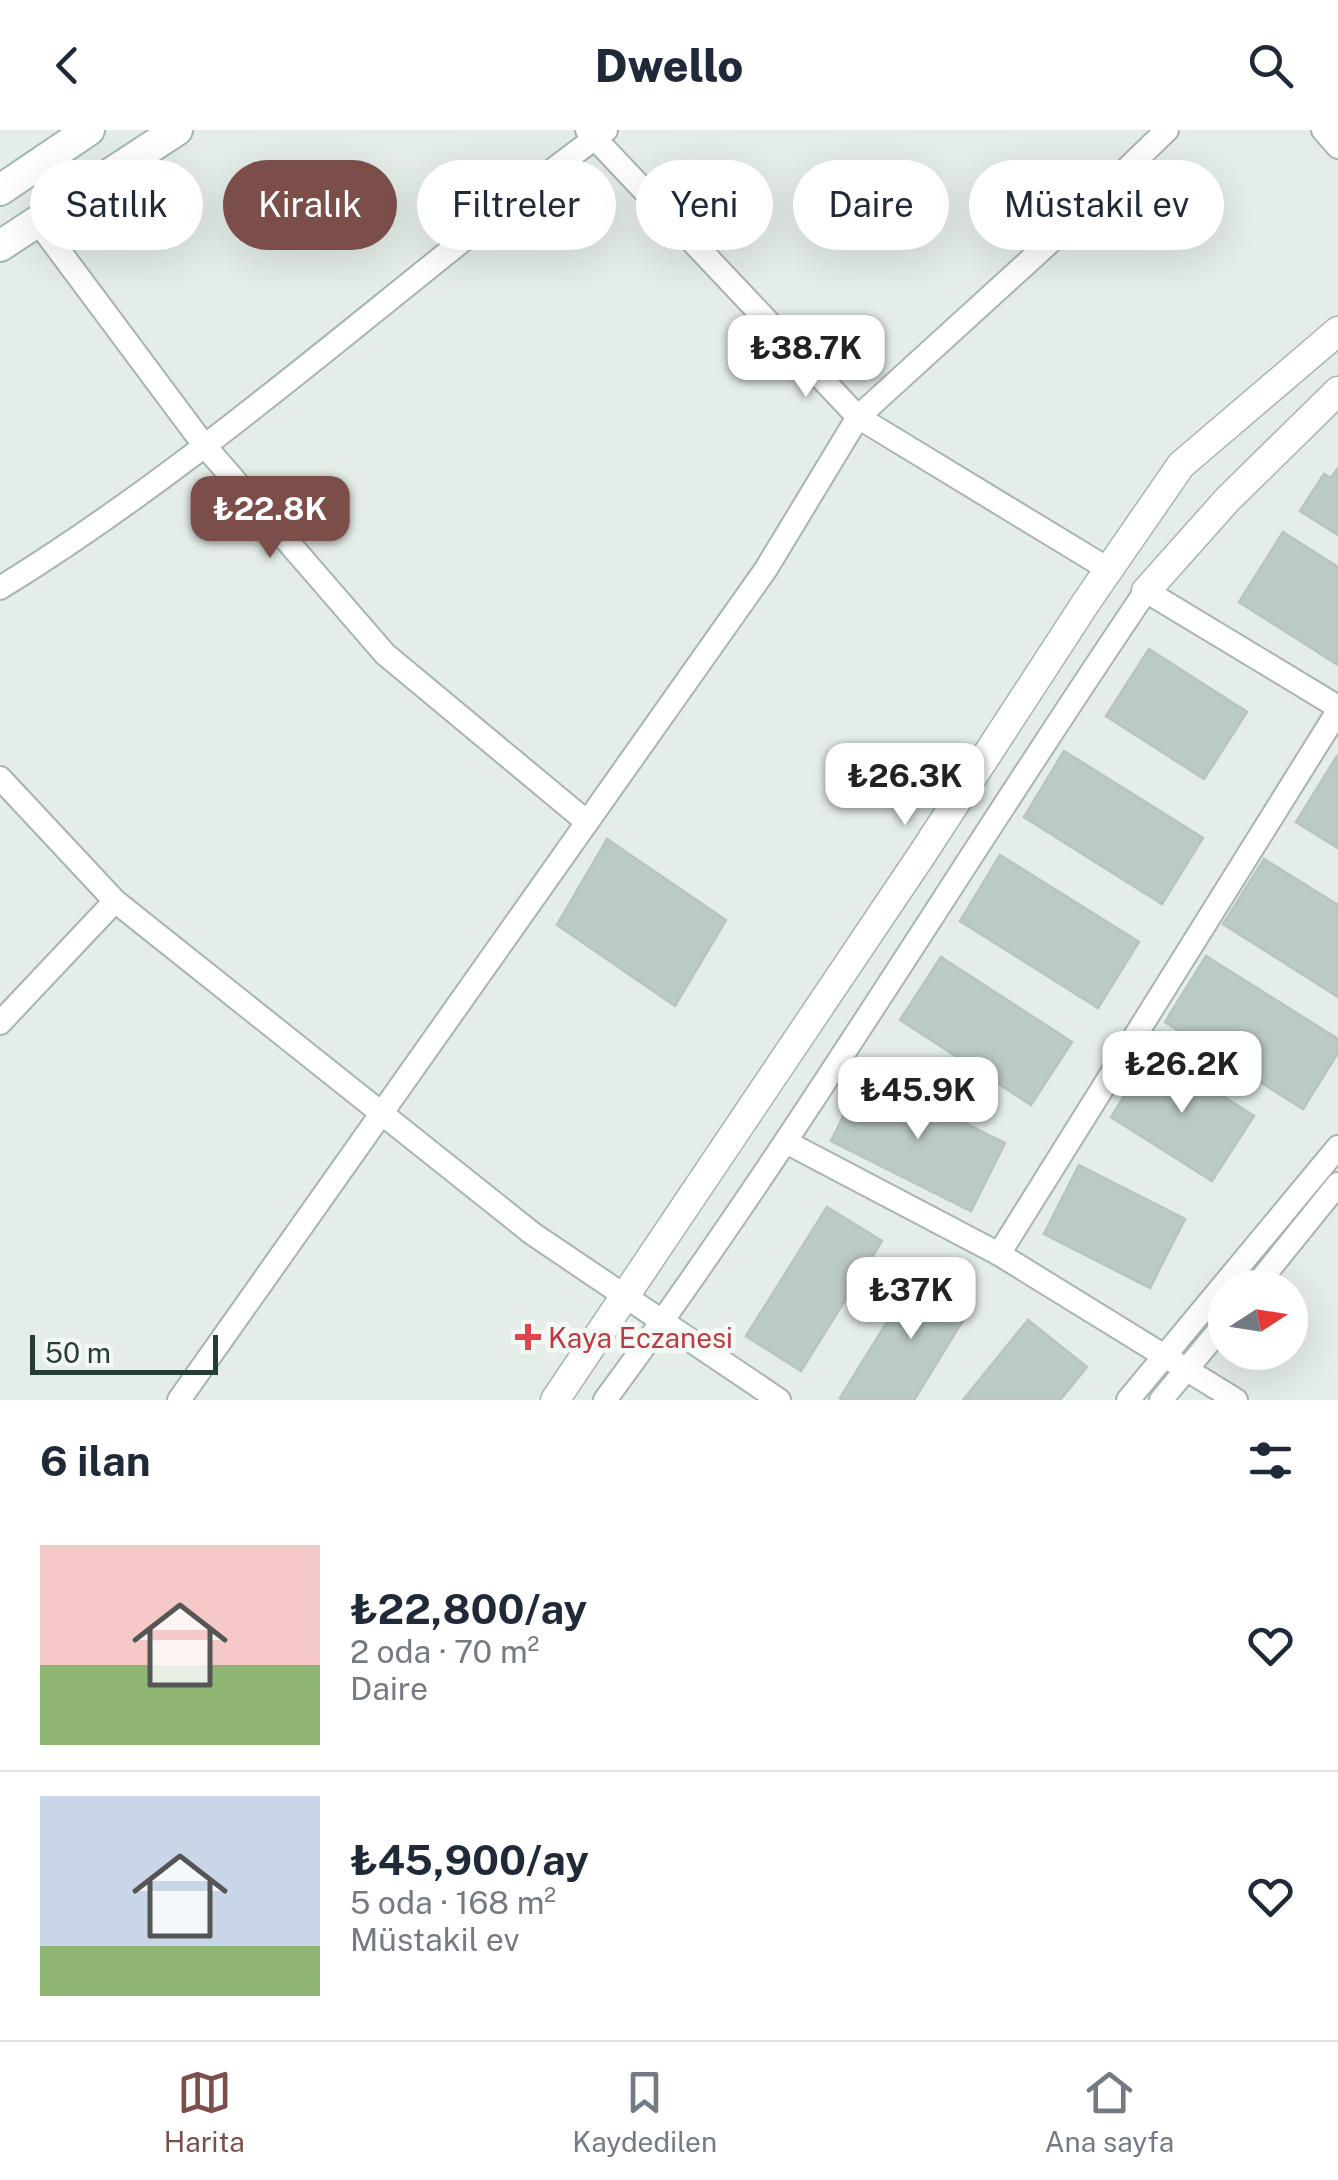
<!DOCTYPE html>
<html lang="tr">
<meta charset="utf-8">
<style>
body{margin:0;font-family:"Public Sans",sans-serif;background:#f2f2f3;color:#1f2937;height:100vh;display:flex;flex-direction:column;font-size:38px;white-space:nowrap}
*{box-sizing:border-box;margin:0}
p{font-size:32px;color:#747a83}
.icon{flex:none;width:55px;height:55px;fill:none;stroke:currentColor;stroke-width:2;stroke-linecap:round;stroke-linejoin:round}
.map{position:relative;height:1270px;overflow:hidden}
.drawer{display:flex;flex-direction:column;background:#fff;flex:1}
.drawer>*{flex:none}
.hud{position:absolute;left:30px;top:30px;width:1280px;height:90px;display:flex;gap:20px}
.needle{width:65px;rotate:78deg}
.buttons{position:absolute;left:1208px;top:1140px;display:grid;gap:20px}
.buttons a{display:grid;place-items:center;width:100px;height:100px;border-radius:50%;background:#fff;box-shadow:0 10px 40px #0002;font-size:50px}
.scale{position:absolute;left:30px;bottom:25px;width:188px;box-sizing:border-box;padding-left:10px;border:5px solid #243e35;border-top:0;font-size:28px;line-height:35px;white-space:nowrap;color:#243e35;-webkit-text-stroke:8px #f4f9f6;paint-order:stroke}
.price{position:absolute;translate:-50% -85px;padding:0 22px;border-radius:20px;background:#fff;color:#222;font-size:32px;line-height:65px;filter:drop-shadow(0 2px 5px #0008)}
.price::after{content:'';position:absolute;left:50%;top:60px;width:30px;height:22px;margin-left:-15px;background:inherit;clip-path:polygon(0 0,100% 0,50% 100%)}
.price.current{background:#7c4e4a;color:#fff}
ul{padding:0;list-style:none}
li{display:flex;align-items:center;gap:30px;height:250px;padding:0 40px}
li+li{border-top:2px solid #e0e1e3}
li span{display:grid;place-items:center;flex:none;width:280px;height:200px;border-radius:0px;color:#555}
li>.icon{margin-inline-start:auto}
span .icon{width:120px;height:120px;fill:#fffc;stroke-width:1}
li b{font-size:42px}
h2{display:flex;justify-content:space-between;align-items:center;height:120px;padding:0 40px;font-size:42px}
.pill{padding:0 35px;border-radius:45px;background:#fff;box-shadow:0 10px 40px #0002;font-size:35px;line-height:90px}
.pill.current{background:#7c4e4a;color:#fff}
header{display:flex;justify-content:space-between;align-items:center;height:130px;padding:0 40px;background:#fff;font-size:45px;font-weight:800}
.menu{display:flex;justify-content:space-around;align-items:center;height:140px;border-top:2px solid #e0e1e3;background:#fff;font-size:28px;color:#747a83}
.menu a{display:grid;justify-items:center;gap:5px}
.menu .current{color:#7c4e4a}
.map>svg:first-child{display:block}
.building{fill:#bccac4;stroke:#b6c6bf;stroke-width:2.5}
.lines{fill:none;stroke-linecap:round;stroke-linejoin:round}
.minor-casing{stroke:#a7b5af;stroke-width:26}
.tertiary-casing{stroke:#a7b5af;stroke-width:31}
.secondary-casing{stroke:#a2b8af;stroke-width:34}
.minor{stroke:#fff;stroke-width:22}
.tertiary{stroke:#fff;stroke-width:28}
.secondary{stroke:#fff;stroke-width:30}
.health-dot{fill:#e0444e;stroke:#f4f9f6;stroke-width:4}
.labels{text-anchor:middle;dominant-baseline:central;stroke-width:10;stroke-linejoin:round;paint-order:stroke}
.health-label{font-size:28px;fill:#be3a42;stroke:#f4f9f6;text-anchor:start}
</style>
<header><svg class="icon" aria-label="back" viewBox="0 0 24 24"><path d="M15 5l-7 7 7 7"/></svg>Dwello<svg class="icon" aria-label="search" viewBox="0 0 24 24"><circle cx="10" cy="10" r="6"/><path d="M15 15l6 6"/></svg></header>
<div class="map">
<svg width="1338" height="1270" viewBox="0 0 1338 1270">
<rect width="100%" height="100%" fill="#e4ede8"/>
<g class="building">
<path d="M1338,338v67l-38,-24 24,-37 7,4z"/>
<path d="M1283,402l55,35v98l-99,-63z"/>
<path d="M1149,519l98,63 -43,67 -98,-63z"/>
<path d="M1064,621l139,87 -41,66 -138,-87z"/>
<path d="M1337,626l1,1v91l-42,-26z"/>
<path d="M607,709l119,81 -51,86 -118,-81z"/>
<path d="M1000,725l139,87 -41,66 -138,-87z"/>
<path d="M1264,729l74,46v92l-115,-73z"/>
<path d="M1206,826l132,83v14l-35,56 -138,-87z"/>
<path d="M941,827l131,85 -41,63 -131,-85z"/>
<path d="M1152,921l102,65 -42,65 -101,-64z"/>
<path d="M865,943l140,70 -34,68 -140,-70z"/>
<path d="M1079,1035l106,54 -35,69 -106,-54z"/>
<path d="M827,1077l55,34 -81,130 -55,-35z"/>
<path d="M921,1137l54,34 -61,99h-71l-3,-2z"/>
<path d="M1028,1190l59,47 -27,33h-97z"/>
</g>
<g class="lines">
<g class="minor-casing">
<g id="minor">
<path d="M587,0l271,287 250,152"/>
<path d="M1323,0l15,17"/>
<path d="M37,91l167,224 181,209 202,168"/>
<path d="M0,458c216,-133 402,-308 606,-458"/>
<path d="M0,648l115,123 418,333 246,166"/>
<path d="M0,893l115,-122"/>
<path d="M786,1012l213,112 237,146"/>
<path d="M999,1124l339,-543"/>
<path d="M1254,1158l84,-104"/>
<path d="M179,1270l587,-831 92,-152 214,-195 95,-92"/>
<path d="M605,1270c193,-261 359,-541 541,-809l192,116"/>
<path d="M1128,1270l210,-253"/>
<path d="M1161,1270l64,-77"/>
</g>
</g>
<g class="tertiary-casing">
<g id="tertiary">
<path d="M1146,461l82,-92 110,-108"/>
<path d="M555,1270l368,-547 164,-252 94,-136 157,-134"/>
</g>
</g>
<g class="secondary-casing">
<g id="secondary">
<path d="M0,60l89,-60"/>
<path d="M0,116l177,-116"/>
</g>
</g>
<use href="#minor" class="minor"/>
<use href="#tertiary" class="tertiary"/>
<use href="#secondary" class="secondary"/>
</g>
<path class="health-dot" d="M523 1192h10v10h10v10h-10v10h-10v-10h-10v-10h10z"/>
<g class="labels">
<g class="health-label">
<text x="548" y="1207">Kaya Eczanesi</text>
</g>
</g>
</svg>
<div class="buttons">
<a><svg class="needle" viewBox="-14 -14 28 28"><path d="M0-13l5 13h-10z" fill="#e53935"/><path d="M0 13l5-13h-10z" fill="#747a83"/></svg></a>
</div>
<div class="scale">50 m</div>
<b class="price" style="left:806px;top:270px">₺38.7K</b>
<b class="price current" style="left:270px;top:431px">₺22.8K</b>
<b class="price" style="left:905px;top:698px">₺26.3K</b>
<b class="price" style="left:1182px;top:986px">₺26.2K</b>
<b class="price" style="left:918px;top:1012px">₺45.9K</b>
<b class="price" style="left:911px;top:1212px">₺37K</b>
<div class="hud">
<a class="pill">Satılık</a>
<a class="pill current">Kiralık</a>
<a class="pill">Filtreler</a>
<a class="pill">Yeni</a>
<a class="pill">Daire</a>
<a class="pill">Müstakil ev</a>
</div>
</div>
<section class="drawer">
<h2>6 ilan<svg class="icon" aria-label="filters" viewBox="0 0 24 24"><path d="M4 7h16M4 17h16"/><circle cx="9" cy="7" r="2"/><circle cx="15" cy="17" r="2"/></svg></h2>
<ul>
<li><span style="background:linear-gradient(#f6c9c9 60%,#8fb573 0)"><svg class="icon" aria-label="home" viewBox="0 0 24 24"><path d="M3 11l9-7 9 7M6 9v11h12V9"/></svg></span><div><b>₺22,800/ay</b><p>2 oda · 70 m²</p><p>Daire</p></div><svg class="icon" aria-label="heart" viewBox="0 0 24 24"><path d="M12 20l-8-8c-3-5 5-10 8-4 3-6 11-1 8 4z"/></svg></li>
<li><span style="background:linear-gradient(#c9d6e8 75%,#8fb573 0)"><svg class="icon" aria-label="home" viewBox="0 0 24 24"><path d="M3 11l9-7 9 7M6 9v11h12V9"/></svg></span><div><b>₺45,900/ay</b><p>5 oda · 168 m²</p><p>Müstakil ev</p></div><svg class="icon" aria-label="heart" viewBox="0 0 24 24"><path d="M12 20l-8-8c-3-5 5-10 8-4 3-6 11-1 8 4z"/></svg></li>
</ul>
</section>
<nav class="menu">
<a class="current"><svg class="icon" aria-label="map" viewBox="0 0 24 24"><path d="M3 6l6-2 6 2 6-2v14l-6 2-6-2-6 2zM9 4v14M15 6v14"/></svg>Harita</a>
<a><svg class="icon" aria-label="saved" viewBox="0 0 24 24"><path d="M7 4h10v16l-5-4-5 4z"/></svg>Kaydedilen</a>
<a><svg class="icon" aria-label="home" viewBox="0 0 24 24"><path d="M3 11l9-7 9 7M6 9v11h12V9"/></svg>Ana sayfa</a>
</nav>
